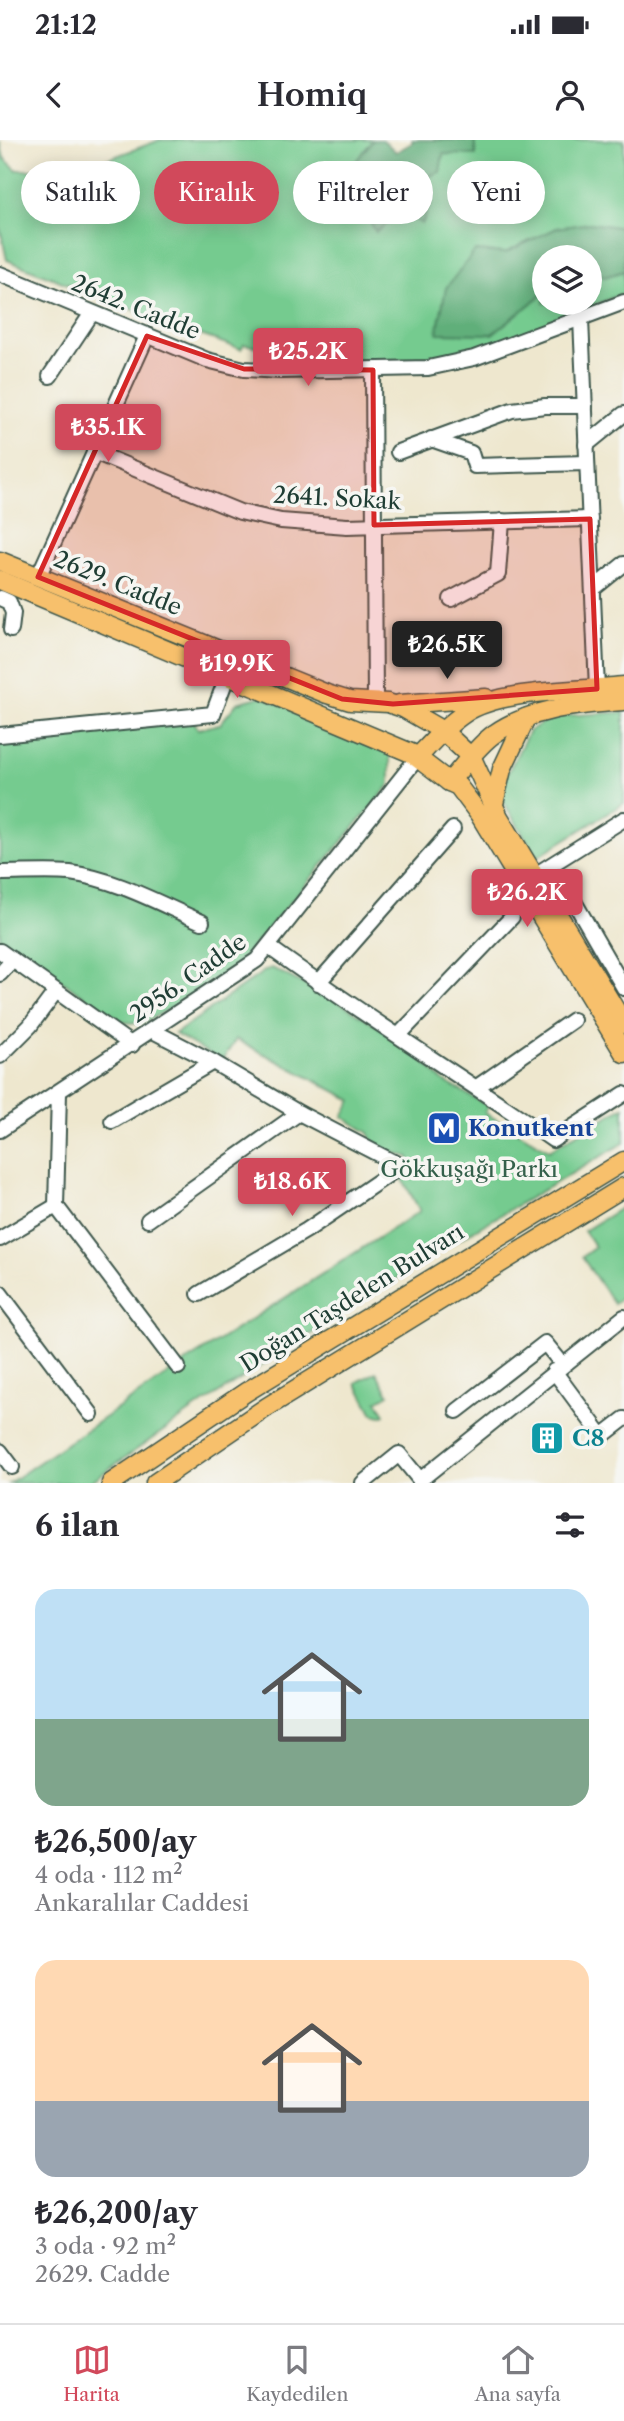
<!DOCTYPE html>
<html lang="tr">
<meta charset="utf-8">
<style>
body{margin:0;font-family:"Libre Caslon Text",serif;background:#f2f2f3;color:#2b2b33;height:100vh;display:flex;flex-direction:column;font-size:26px;white-space:nowrap}
*{box-sizing:border-box;margin:0}
p{font-size:23px;color:#7c7c81}
.icon{flex:none;width:38px;height:38px;fill:none;stroke:currentColor;stroke-width:2;stroke-linecap:round;stroke-linejoin:round}
.map{position:relative;height:1343px;overflow:hidden}
.drawer{display:flex;flex-direction:column;background:#fff;flex:1}
.drawer>*{flex:none}
.hud{position:absolute;left:21px;top:21px;width:583px;height:63px;display:flex;gap:14px}
.fabs{position:absolute;left:532px;top:105px;display:grid;gap:14px}
.fabs a{display:grid;place-items:center;width:70px;height:70px;border-radius:50%;background:#fff;box-shadow:0 4px 18px #0003;font-size:35px}
.price{position:absolute;translate:-50% -60px;padding:0 16px;border-radius:7px;background:#d1495b;color:#fff;font-size:23px;line-height:46px;filter:drop-shadow(0 2px 4px #0008)}
.price::after{content:'';position:absolute;left:50%;top:42px;width:21px;height:16px;margin-left:-10px;background:inherit;clip-path:polygon(0 0,100% 0,50% 100%)}
.price.active{background:#222;color:#fff}
ul{padding:0;list-style:none}
li{display:grid;align-content:center;gap:14px;height:371px;padding:0 35px}
li span{display:grid;place-items:center;height:217px;border-radius:21px;color:#555}
li>.icon{margin-inline-start:auto}
span .icon{width:126px;height:126px;fill:#fffc;stroke-width:1}
li b{font-size:30px}
h2{display:flex;justify-content:space-between;align-items:center;height:84px;padding:0 35px;font-size:30px}
.pill{padding:0 24px;border-radius:32px;background:#fff;box-shadow:0 4px 18px #0003;font-size:24px;line-height:63px}
.pill.active{background:#d1495b;color:#fff}
.status{display:flex;justify-content:space-between;align-items:center;height:49px;padding:0 35px;background:#fff;direction:ltr}
.status svg{height:19px;fill:currentColor}
header{display:flex;justify-content:space-between;align-items:center;height:91px;padding:0 35px;background:#fff;font-size:32px;font-weight:600}
.menu{display:flex;justify-content:space-around;align-items:center;height:98px;border-top:2px solid #e1e1e2;background:#fff;font-size:19px;color:#7c7c81}
.menu a{display:grid;justify-items:center;gap:4px}
.menu .active{color:#d1495b}
.map>svg:first-child{display:block}
.green{fill:#75cb8f;stroke:#4a8462;stroke-width:2}
.forest{fill:#60af7a;stroke:#407657;stroke-width:2}
.lines{fill:none;stroke-linecap:round;stroke-linejoin:round}
.minor-casing{stroke:#3e564b;stroke-width:18}
.major-casing{stroke:#3e564b;stroke-width:21}
.minor{stroke:#fff;stroke-width:14}
.major{stroke:#f7c06c;stroke-width:18}
.marked{fill:#d62828;fill-opacity:0.2;stroke:#d62828;stroke-width:5;stroke-linejoin:round}
.labels{text-anchor:middle;dominant-baseline:central;stroke-width:7;stroke-linejoin:round;paint-order:stroke}
.street-label{font-size:23px;fill:#1f3d34;stroke:#f6f6f2}
.transit-label{font-size:23px;font-weight:bold;fill:#164399;stroke:#f6f6f2;text-anchor:start}
.park-label{font-size:23px;fill:#34604b;stroke:#f6f6f2}
.culture-label{font-size:23px;font-weight:bold;fill:#0d838f;stroke:#f6f6f2;text-anchor:start}
</style>
<div class="status"><b>21:12</b><svg viewBox="0 0 49 12"><path d="M0 12V9h3v3zM5 12V6h3v6zM10 12V3h3v9zM15 12V0h3v12zM26 1h20v11H26zM47 4h2v5h-2z"/></svg></div>
<header><svg class="icon" aria-label="back" viewBox="0 0 24 24"><path d="M15 5l-7 7 7 7"/></svg>Homiq<svg class="icon" aria-label="person" viewBox="0 0 24 24"><circle cx="12" cy="8" r="4"/><path d="M4 21q1-7 8-7t8 7"/></svg></header>
<div class="map">
<svg width="624" height="1343" viewBox="0 0 624 1343">
<rect width="100%" height="100%" fill="#f6f6f2"/>
<filter id="ink" filterUnits="userSpaceOnUse"><feTurbulence type="fractalNoise" baseFrequency=".0143" numOctaves="2"/><feDisplacementMap in="SourceGraphic" scale="14" xChannelSelector="R" yChannelSelector="G"/><feConvolveMatrix kernelMatrix="1 2 1 2 8 2 1 2 1" color-interpolation-filters="sRGB"/></filter>
<filter id="wash" filterUnits="userSpaceOnUse"><feTurbulence type="fractalNoise" baseFrequency=".00686" numOctaves="4" result="noise"/><feDisplacementMap in="SourceGraphic" scale="28" xChannelSelector="R" yChannelSelector="G"/><feGaussianBlur stdDeviation="1.57" result="paint"/><feColorMatrix in="noise" values="0 0 0 0 0 0 0 0 0 0 0 0 0 0 0 0 0 1.4 0 .05"/><feComposite in="paint" operator="in"/></filter>
<g filter="url(#wash)">
<rect width="100%" height="100%" fill="#eee7ce"/>
<g class="green">
<path d="M160,0h213l-30,38 78,45 -6,-42 28,-27h33l-2,-14h150v88l-34,-5 -33,5 -52,25 -30,-2 17,83 52,-41v10h46v-32l6,-1 8,7 20,-6v22c-54,21 -109,48 -167,61 -50,11 -119,7 -171,7l-1,-9 -41,-8 -3,5 -67,-23 -167,-66 -7,-32v-86l4,16 13,12h43l32,-5z"/>
<path d="M262,556l128,57v32l-152,179 -65,43 -31,17 -19,-2 -123,-82v-201l188,-19 7,3 3,6 22,-5 17,-21z"/>
<path d="M624,572v91l-87,54 -36,-59 5,-22 23,-45 17,-10 16,-5z"/>
<path d="M272,828l67,34 65,40 38,38 46,26 -3,7 64,37 75,-43v36l-180,105 -251,162 -104,73h-80l181,-124 230,-148 -19,-35 10,-7 -2,-12 -34,-10 -6,-14 -26,-16 9,-17 -116,-61 -14,22 -47,-27 91,-64z"/>
<path d="M624,1066v90l-10,8 -32,-47 13,-10 -11,-16z"/>
<path d="M376,1232l13,22 -12,7 8,13 -4,2 -8,-2 -17,-31z"/>
</g>
<g class="forest">
<path d="M373,0h10l13,12 16,-9v-3h62l2,15 -33,-1 -3,18 -25,9 17,20 -10,23 -19,-12 -27,20 -33,-55z"/>
<path d="M590,83l34,5v43l-20,6 -8,-7 -6,1v-14h-46v36l-52,41 -55,-1 9,-45 29,-37 30,2 52,-25z"/>
</g>
</g>
<g filter="url(#ink)">
<g class="lines">
<g class="minor-casing">
<g id="minor">
<path d="M0,134l207,86 37,9 36,2 148,-3 46,-10 150,-56"/>
<path d="M581,179l16,370"/>
<path d="M373,230l2,333"/>
<path d="M50,236l42,-63"/>
<path d="M431,299l40,14 4,13 112,-3"/>
<path d="M586,305l38,-31"/>
<path d="M94,312l146,60 41,9 66,5 243,-7"/>
<path d="M398,312l114,-42 33,-4h40"/>
<path d="M38,437l109,-241"/>
<path d="M593,449l31,-25"/>
<path d="M0,458l9,4 4,11 -2,17"/>
<path d="M451,459l47,-25 4,-53"/>
<path d="M0,595l213,-21 15,-40"/>
<path d="M0,733c23,0 47,-2 70,0 46,6 90,31 132,49"/>
<path d="M535,735l89,-56"/>
<path d="M575,763l49,85"/>
<path d="M269,807c92,67 190,128 284,193l71,-46"/>
<path d="M0,811l132,94"/>
<path d="M0,834l13,-14"/>
<path d="M318,843l135,-154"/>
<path d="M153,891l60,31 86,51 102,53 -94,64 -108,64"/>
<path d="M399,895l113,-118"/>
<path d="M0,916l30,-30 26,-35"/>
<path d="M477,947l96,-67"/>
<path d="M59,953l-3,113 122,161"/>
<path d="M112,981l101,-59"/>
<path d="M0,990l257,-170 161,-203"/>
<path d="M148,1080l151,-107"/>
<path d="M0,1099l56,-33"/>
<path d="M0,1153l91,121"/>
<path d="M554,1231l48,65 22,-17"/>
<path d="M457,1271l88,-68 18,22"/>
<path d="M0,1311l12,16"/>
<path d="M363,1343l36,-29 21,26"/>
<path d="M420,1343v-3l204,-163"/>
</g>
</g>
<g class="major-casing">
<g id="major">
<path d="M0,421l327,133 23,7 38,2 15,5 40,23 29,27 27,59 125,207"/>
<path d="M0,440l411,173 38,29 9,4 21,28 145,239"/>
<path d="M399,564l87,-6"/>
<path d="M418,617c15,-16 29,-32 47,-44 36,-24 115,-22 159,-27"/>
<path d="M449,642c14,-15 28,-36 45,-48 39,-27 85,-29 130,-33"/>
<path d="M493,668l9,-39 24,-51"/>
<path d="M111,1343l135,-91 378,-231"/>
<path d="M155,1343l112,-76 357,-220"/>
</g>
</g>
<use href="#minor" class="minor"/>
<use href="#major" class="major"/>
</g>
</g>
<path class="marked" d="M147,196l97,33 129,1 1,155 216,-6 7,170 -204,15 -51,-5 -304,-122z"/>
<defs>
<g id="metro-square" transform="scale(1.75)"><rect x="-9" y="-9" width="18" height="18" rx="4" fill="#1a4fb4" stroke="#f6f6f2"/><path d="M-5.5 5V-5H-3L0 0L3-5H5.5V5H3V-.5L0 4L-3-.5V5Z" fill="#fff"/></g>
<g id="building-square" transform="scale(1.75)"><rect x="-9" y="-9" width="18" height="18" rx="4" fill="#0f9aa8" stroke="#f6f6f2"/><path d="M-4-6H4V6H1V3H-1V6H-4ZM-2.5-4.3h1.7v1.8h-1.7ZM.8-4.3h1.7v1.8H.8ZM-2.5-1h1.7V.8h-1.7ZM.8-1h1.7V.8H.8Z" fill="#fff"/></g>
</defs>
<g fill-rule="evenodd">
<use href="#metro-square" x="444" y="988"/>
<use href="#building-square" x="547" y="1298"/>
</g>
<g class="labels">
<g class="street-label">
<text transform="translate(136 167) rotate(22)">2642. Cadde</text>
<text transform="translate(337 358) rotate(3)">2641. Sokak</text>
<text transform="translate(118 443) rotate(22)">2629. Cadde</text>
<text transform="translate(188 838) rotate(-35)">2956. Cadde</text>
<text transform="translate(352 1158) rotate(-32)">Doğan Taşdelen Bulvarı</text>
</g>
<g class="transit-label">
<text x="468" y="988">Konutkent</text>
</g>
<g class="park-label">
<text x="469" y="1029">Gökkuşağı Parkı</text>
</g>
<g class="culture-label">
<text x="572" y="1298">C8</text>
</g>
</g>
</svg>
<div class="fabs">
<a><svg class="icon" aria-label="layers" viewBox="0 0 24 24"><path d="M12 4l9 5-9 5-9-5zM3 14l9 5 9-5"/></svg></a>
</div>
<b class="price" style="left:308px;top:248px">₺25.2K</b>
<b class="price" style="left:108px;top:324px">₺35.1K</b>
<b class="price active" style="left:447px;top:541px">₺26.5K</b>
<b class="price" style="left:237px;top:560px">₺19.9K</b>
<b class="price" style="left:527px;top:789px">₺26.2K</b>
<b class="price" style="left:292px;top:1078px">₺18.6K</b>
<div class="hud">
<a class="pill">Satılık</a>
<a class="pill active">Kiralık</a>
<a class="pill">Filtreler</a>
<a class="pill">Yeni</a>
</div>
</div>
<section class="drawer">
<h2>6 ilan<svg class="icon" aria-label="filters" viewBox="0 0 24 24"><path d="M4 7h16M4 17h16"/><circle cx="9" cy="7" r="2"/><circle cx="15" cy="17" r="2"/></svg></h2>
<ul>
<li><span style="background:linear-gradient(#bfe0f5 60%,#7fa58c 0)"><svg class="icon" aria-label="home" viewBox="0 0 24 24"><path d="M3 11l9-7 9 7M6 9v11h12V9"/></svg></span><div><b>₺26,500/ay</b><p>4 oda · 112 m²</p><p>Ankaralılar Caddesi</p></div></li>
<li><span style="background:linear-gradient(#ffd9b3 65%,#9aa5b1 0)"><svg class="icon" aria-label="home" viewBox="0 0 24 24"><path d="M3 11l9-7 9 7M6 9v11h12V9"/></svg></span><div><b>₺26,200/ay</b><p>3 oda · 92 m²</p><p>2629. Cadde</p></div></li>
</ul>
</section>
<nav class="menu">
<a class="active"><svg class="icon" aria-label="map" viewBox="0 0 24 24"><path d="M3 6l6-2 6 2 6-2v14l-6 2-6-2-6 2zM9 4v14M15 6v14"/></svg>Harita</a>
<a><svg class="icon" aria-label="saved" viewBox="0 0 24 24"><path d="M7 4h10v16l-5-4-5 4z"/></svg>Kaydedilen</a>
<a><svg class="icon" aria-label="home" viewBox="0 0 24 24"><path d="M3 11l9-7 9 7M6 9v11h12V9"/></svg>Ana sayfa</a>
</nav>
